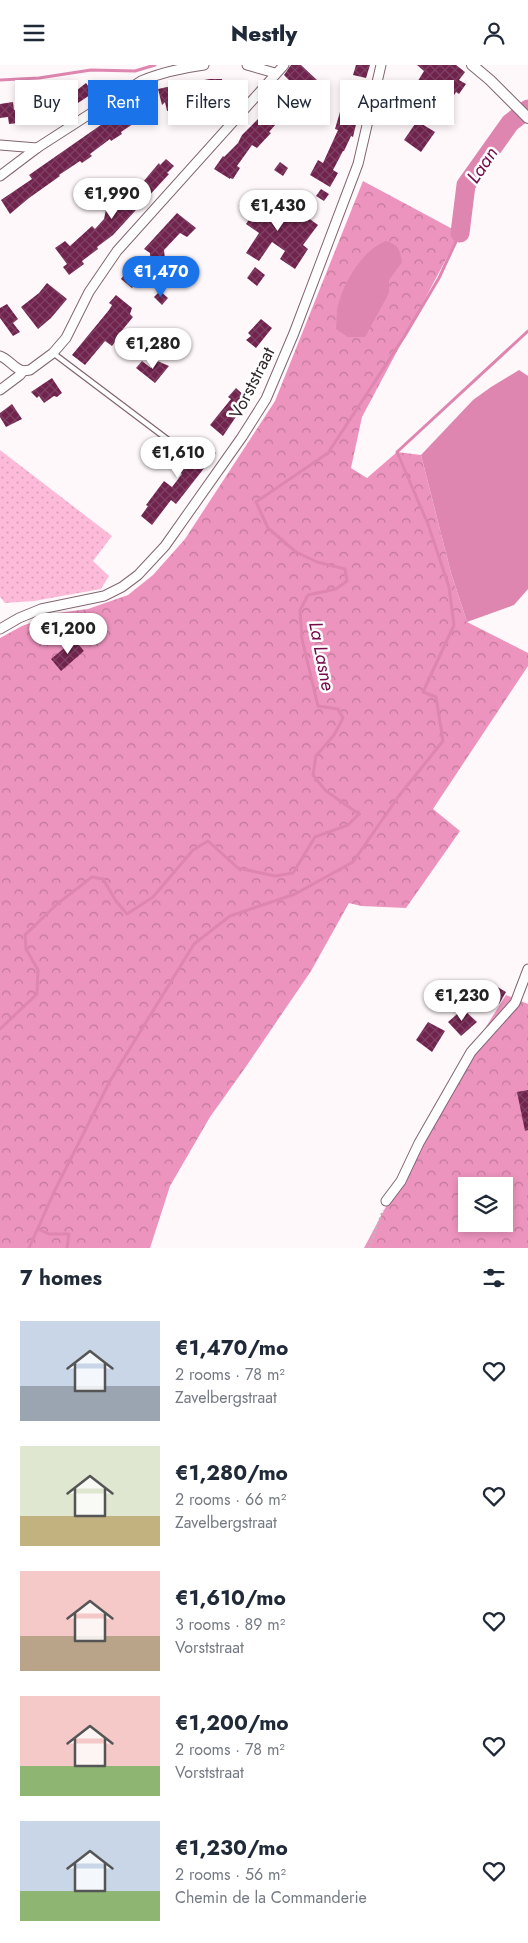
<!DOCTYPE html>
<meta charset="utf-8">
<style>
body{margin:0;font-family:Jost,sans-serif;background:#f2f2f3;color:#1f2937;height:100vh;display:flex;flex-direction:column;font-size:19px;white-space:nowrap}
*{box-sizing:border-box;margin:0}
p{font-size:16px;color:#747a83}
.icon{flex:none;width:28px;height:28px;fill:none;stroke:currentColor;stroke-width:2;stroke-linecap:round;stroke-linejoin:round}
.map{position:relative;height:1183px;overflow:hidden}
.details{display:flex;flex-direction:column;background:#fff;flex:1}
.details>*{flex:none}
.top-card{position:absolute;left:15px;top:15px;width:499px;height:45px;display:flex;gap:10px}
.controls{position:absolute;left:458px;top:1112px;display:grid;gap:10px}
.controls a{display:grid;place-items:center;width:55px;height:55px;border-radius:0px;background:#fff;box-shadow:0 2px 8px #0003;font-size:25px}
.price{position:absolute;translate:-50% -42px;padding:0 11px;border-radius:18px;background:#fff;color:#222;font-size:16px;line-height:32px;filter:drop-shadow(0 1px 2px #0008)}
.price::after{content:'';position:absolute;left:50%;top:30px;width:15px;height:11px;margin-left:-8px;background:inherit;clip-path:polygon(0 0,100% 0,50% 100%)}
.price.selected{background:#1a73e8;color:#fff}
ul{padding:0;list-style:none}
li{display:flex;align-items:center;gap:15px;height:125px;padding:0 20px}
li span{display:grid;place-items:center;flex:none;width:140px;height:100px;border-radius:0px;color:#555}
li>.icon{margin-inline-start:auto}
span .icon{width:60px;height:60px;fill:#fffc;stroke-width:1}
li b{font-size:21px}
h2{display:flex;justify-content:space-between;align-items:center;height:60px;padding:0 20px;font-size:21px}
.pill{padding:0 18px;border-radius:0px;background:#fff;box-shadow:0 2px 8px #0003;font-size:18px;line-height:45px}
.pill.selected{background:#1a73e8;color:#fff}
header{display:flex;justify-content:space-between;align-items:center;height:65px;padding:0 20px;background:#fff;font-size:22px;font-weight:800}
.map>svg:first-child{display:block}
.grass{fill:url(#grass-dots)}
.forest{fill:url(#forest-crowns);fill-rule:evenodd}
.water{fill:#de86b0}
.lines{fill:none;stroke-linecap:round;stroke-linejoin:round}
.stream{stroke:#de86b0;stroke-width:3}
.river{stroke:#de86b0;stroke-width:19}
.building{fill:url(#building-cross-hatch)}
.service-casing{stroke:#816672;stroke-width:7}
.minor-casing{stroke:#816672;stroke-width:11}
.tertiary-casing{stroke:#816672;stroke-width:12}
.path{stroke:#beb6ba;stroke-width:2;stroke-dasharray:2.5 2.5;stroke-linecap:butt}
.service{stroke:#fff;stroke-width:4.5}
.minor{stroke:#fff;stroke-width:9}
.tertiary{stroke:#fff;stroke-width:10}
.labels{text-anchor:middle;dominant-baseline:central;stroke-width:5;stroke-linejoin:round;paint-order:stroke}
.street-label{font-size:18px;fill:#32272c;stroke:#fff}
.water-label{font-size:19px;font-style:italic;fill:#750a4b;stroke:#fff}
</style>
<header><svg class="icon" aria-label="menu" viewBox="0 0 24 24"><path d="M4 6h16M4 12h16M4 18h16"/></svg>Nestly<svg class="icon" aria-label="person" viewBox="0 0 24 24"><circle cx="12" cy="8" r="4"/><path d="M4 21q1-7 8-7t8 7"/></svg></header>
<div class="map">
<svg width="528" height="1183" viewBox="0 0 528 1183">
<defs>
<pattern id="grass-dots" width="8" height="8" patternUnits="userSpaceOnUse" patternTransform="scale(1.25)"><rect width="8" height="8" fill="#febbd9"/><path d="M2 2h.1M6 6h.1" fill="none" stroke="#daa1ba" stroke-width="1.8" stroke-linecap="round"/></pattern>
<pattern id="forest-crowns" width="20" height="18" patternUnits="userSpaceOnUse" patternTransform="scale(1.25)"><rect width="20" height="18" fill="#ed94be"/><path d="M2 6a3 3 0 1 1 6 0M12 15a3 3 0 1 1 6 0" fill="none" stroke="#c1799b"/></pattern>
<pattern id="building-cross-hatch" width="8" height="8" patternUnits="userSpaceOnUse" patternTransform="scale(1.25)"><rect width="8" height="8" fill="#70234d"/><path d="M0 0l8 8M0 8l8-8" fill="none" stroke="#804264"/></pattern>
</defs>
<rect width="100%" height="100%" fill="#fff8fb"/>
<path class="grass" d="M0,385l112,86 -19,25 16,15 -8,13 -67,12 -29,2 -5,-6z"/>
<g class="forest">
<path d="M363,116l97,52 -98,184 -11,51 16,10 30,-26 24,3 30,118 16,49 61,31v13l-95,143 27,22 -54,77 -45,-2 -12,-3 -38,68 -66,97 -35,49 -40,69 -20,62h-150v-610l22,-12 35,-13 31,-4 40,-14 25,-20 32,-36 90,-138z"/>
<path d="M506,930l22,9v244h-164l91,-172zM466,1121h38v38h-38z"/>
</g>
<g class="water">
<path d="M386,176c13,4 14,9 16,21l-13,18v13l-24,44h-17l-12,-8c1,-8 0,-19 3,-27 6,-22 25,-53 47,-61z"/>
<path d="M519,305l9,6v213l-14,16 -47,17 -16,-49 -30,-118 52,-55 18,-13z"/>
</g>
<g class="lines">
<g class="stream">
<path d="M0,15l39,-2 52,-8 44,1 20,-6"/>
<path d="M0,964l37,-35 1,-24 -12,-21 -1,-14 32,-31 35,-27 11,2 13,22 11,13 26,-17 40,-47 15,-9 30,27 37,8 18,-3 22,-36 33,-12 11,-11 -33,-23 -13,-16 3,-19 18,-21 9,-17 -5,-9 -20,-3 -16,-67 -2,-29 8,-15 28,-6 11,-8 -2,-12 -28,-7 -21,-10 -28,-24 -12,-26 72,-49 76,-116 35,-59 21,-45"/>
<path d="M38,1164l11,5h20l-2,14"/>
<path d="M29,1183l26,-58 55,-109 84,-137 36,-28 65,-22 58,-32 45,-65 45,-56 -7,-44 -13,-5 31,-67 -5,-38 -21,-63 -31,-72 131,-121"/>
</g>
<path class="river" d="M460,168l6,-48 44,-62 18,-14"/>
</g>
<g class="building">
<path d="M291,0h10l17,16 -25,27 1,-15 -7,-7 4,-4 -7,-7z"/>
<path d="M356,0h14l-4,13 -13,-3z"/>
<path d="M417,0h39l9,7 -6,8 7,4 -7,10 -3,-2 -6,10 -4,-2 -7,12 -17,-10 -5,8 -12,-8 19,-31z"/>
<path d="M210,14h12l3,17 -1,2h-12l1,14 -12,3 -3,-34z"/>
<path d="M86,18l7,10 -24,16 -2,-2 -23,16 -17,1v-2l-18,2 -1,-7 -8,1v-14l13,-2 1,8 25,-2 19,-13 -1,-2 9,-6 6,7z"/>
<path d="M181,19l4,18 -11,3 1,4 -8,2 -2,-9 -3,3 -4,-16z"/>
<path d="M141,32l10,15 -30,20 1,2 -11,7 -1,-2 -20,15 2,2 -10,7 -2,-2 -21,14 1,1 -31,22 -19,16 -9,-14 31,-21 -3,-4z"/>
<path d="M344,33l17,5 -8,34 -2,-1 -7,15h-1l-10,19 5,3 -8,14 -20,-12 8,-15 5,3 15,-33 -3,-1z"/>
<path d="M264,48l12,11 -7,8 2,1 -14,15 -5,-3 -15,21 3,2 -7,11 -3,-1v1l-16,-10 9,-13 1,1 14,-14 4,-8z"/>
<path d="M417,56l18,11 -14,20 -17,-12z"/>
<path d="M166,94l8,7 -7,7 2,1 -56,61 -16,12 1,2 -16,12 2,3 -15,11 -6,-8 4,-3 -12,-16 10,-7 5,5 22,-20 3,3 9,-10 3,-14 3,4 22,-25 5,5 22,-26 1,2z"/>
<path d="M280,97l8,6 -5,8 -9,-6z"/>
<path d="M321,124l8,5 -5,7 -8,-5z"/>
<path d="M245,133l18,12 8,-11 33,23 3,-5 11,8 -15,20 5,4 -13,20 -15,-10 5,-8 -13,-9 -13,19 -13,-8 13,-20 -13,-9 6,-9 -13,-9z"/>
<path d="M177,148l19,15 -9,9 -7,-4 -16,17 1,9h-4l-2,2 -5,-4 -4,1v-5l-6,-4z"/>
<path d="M132,198l8,7 -3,3 3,5 -8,10 -11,-9z"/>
<path d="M255,202l10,8 -8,11 -10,-8z"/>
<path d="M47,218l20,16 -16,19 -13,11 -17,-22 18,-14z"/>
<path d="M160,226l8,7 -6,7 -8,-8z"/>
<path d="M116,230l16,13 -2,6 3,3 -14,17 1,1 -8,11 -7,-5 -20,24 -13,-10 37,-45 3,-5 -3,-2z"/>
<path d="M7,239l11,15 -5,4 7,9 -7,4 -13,-18v-10z"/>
<path d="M261,254l11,9 -16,20 -10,-8 5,-4 -3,-3z"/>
<path d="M171,271l12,10 -6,7 -13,-9z"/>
<path d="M155,295l14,6 -14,17 -19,-15 6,-7 9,7z"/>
<path d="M52,313l10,15 -5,4 -3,-1 -10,7 -5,-7 -2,2 -6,-6z"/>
<path d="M236,323l12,11 -25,37 -13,-11 21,-26 -3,-2z"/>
<path d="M12,339l10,15 -16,8 -6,-10v-4z"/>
<path d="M202,377l14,11 -40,51 -5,-4 -19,25 -11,-9 7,-10 -2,-1 18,-24 8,6 10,-13 -17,-13 13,-16 14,10z"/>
<path d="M73,573l11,13 -23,20 -10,-12 17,-14 -2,-2z"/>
<path d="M494,920l12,7 -7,12 -13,-8z"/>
<path d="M463,944l14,13 -16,14 -13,-14z"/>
<path d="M428,957l17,9 -13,21 -16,-12z"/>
<path d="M528,1025v40l-3,1 -8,-39z"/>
</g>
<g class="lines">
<g class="service-casing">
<path id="service" d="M53,288l118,89 1,3 -16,19"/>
</g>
<g class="minor-casing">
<g id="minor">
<path d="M247,0l28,8"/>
<path d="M0,80l37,3"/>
<path d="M0,111l37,-28 104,-67c21,-9 41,-13 63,-16"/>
<path d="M0,291c9,3 14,13 23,15"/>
<path d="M0,325l20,-15 3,-4 7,-1 23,-17 13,-15 23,-46 28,-41 167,-186"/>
<path d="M0,564l19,-11 22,-9 63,-13 18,-9 16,-12 27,-29 77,-109 24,-38 28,-66 64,-169 23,-99"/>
<path d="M386,1136l15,-20 18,-38 52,-91 44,-49 13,-34"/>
</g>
</g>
<g class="tertiary-casing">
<path id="tertiary" d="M472,0l18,15 38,38"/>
</g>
<path class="path" d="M369,1183l14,-38"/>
<use href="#service" class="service"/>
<use href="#minor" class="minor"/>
<use href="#tertiary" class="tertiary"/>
</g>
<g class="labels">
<g class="street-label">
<text transform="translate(252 318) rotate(-63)">Vorststraat</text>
</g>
<g class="water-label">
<text transform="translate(482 100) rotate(-56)">Laan</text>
<text transform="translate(322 591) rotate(79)">La Lasne</text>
</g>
</g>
</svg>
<div class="controls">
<a><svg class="icon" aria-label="layers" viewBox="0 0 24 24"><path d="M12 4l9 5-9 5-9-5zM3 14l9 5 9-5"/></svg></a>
</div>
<b class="price" style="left:112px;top:155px">€1,990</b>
<b class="price" style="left:278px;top:167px">€1,430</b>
<b class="price selected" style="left:161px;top:233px">€1,470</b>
<b class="price" style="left:153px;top:305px">€1,280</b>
<b class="price" style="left:178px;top:414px">€1,610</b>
<b class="price" style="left:68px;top:590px">€1,200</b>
<b class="price" style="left:462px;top:957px">€1,230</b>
<div class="top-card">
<a class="pill">Buy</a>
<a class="pill selected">Rent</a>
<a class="pill">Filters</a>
<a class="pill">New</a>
<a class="pill">Apartment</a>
</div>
</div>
<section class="details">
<h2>7 homes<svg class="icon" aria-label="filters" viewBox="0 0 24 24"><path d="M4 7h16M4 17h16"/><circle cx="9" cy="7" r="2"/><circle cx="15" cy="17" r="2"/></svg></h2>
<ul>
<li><span style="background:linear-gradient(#c9d6e8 65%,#9aa5b1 0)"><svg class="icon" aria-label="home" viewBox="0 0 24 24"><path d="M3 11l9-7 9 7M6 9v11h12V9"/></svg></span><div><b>€1,470/mo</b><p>2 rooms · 78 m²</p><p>Zavelbergstraat</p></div><svg class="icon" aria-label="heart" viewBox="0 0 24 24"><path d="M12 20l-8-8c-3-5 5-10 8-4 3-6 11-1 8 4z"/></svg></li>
<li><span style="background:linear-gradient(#dfe7d0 70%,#c2b280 0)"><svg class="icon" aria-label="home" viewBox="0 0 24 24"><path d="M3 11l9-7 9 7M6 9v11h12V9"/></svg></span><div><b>€1,280/mo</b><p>2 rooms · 66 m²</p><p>Zavelbergstraat</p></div><svg class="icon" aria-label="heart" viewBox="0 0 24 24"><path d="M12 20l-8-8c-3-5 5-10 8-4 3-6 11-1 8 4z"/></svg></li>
<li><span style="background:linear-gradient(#f6c9c9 65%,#b9a48a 0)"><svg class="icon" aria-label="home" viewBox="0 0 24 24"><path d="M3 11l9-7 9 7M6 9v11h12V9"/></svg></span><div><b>€1,610/mo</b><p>3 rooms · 89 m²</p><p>Vorststraat</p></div><svg class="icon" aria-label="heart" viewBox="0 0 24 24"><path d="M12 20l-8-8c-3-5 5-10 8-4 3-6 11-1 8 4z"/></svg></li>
<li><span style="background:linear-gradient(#f6c9c9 70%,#8fb573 0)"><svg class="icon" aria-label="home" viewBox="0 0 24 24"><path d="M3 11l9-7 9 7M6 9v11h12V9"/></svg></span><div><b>€1,200/mo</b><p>2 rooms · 78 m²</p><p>Vorststraat</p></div><svg class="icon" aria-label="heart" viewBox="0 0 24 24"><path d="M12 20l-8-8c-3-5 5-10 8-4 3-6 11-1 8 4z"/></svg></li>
<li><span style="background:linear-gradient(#c9d6e8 70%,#8fb573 0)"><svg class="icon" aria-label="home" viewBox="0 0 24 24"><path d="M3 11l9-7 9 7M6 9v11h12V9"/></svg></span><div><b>€1,230/mo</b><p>2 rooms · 56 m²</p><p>Chemin de la Commanderie</p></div><svg class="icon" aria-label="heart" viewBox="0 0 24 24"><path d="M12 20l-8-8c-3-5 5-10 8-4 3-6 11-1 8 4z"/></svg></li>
</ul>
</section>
